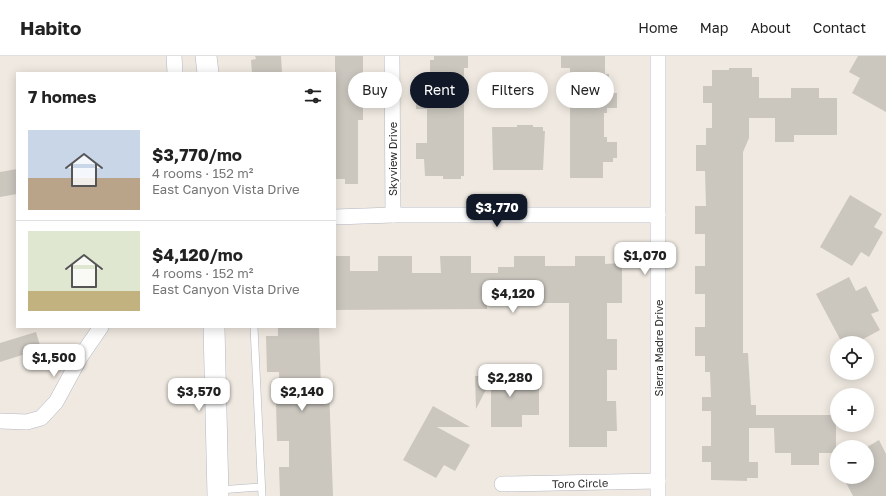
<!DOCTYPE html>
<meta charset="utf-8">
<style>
body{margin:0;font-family:"Golos Text",sans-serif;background:#f6f6f6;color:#222;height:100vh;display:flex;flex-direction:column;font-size:15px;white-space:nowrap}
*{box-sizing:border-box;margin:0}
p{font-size:13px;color:#767676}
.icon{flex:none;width:22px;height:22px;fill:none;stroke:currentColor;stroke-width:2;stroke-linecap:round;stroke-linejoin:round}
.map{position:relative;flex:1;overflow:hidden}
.drawer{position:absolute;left:16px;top:16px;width:320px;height:256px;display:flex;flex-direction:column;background:#fff;border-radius:0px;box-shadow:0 2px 10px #0003}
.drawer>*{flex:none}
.top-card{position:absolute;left:348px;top:16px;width:380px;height:36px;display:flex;gap:8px}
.tools{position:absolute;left:830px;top:280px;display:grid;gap:8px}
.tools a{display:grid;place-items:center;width:44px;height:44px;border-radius:50%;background:#fff;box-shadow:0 2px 10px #0003;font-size:20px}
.price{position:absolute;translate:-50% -34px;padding:0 9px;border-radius:8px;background:#fff;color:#222;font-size:13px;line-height:26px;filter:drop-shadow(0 1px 2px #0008)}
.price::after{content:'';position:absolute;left:50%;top:24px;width:12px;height:9px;margin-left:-6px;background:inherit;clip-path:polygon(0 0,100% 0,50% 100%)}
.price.selected{background:#111827;color:#fff}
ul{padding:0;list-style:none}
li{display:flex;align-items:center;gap:12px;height:100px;padding:0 12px}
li+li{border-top:1px solid #e0e0e0}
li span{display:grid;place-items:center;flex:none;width:112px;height:80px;border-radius:0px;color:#555}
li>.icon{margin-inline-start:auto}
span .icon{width:48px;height:48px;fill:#fffc;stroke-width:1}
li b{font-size:17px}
h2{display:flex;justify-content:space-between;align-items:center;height:48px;padding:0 12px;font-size:17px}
.pill{padding:0 14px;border-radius:18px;background:#fff;box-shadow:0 2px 10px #0003;font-size:14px;line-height:36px}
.pill.selected{background:#111827;color:#fff}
header{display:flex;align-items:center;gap:24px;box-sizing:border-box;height:56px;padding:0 20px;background:#fff;border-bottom:1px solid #e0e0e0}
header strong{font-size:19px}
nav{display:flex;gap:22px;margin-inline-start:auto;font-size:14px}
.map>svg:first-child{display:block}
.building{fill:#cbc7bf}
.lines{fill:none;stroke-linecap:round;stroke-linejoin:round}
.lane-casing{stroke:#b4b7c1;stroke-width:8}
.street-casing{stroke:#b4b7c1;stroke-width:16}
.secondary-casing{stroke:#b4b7c1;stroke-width:22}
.lane{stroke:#fff;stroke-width:7}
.street{stroke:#fff;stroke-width:15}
.secondary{stroke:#fff;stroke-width:21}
.labels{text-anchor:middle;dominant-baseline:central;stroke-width:3;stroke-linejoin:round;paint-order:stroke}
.street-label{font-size:11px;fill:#2e2e2e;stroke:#fff}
</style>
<header>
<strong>Habito</strong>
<nav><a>Home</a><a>Map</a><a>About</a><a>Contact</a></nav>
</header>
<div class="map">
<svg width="886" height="440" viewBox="0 0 886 440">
<rect width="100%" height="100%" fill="#efe9e1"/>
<g class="building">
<path d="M255,0h26l1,17h-30l-1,-13 5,-1z"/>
<path d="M335,0h28v64h-5v64h-13v-5h-10z"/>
<path d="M434,0h34v12h-4v108h-3v3h-18v-3h-18l-1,-17h-8v-16h11v-34h-11v-15h9v-18h5v-16h4z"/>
<path d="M561,0h44v18h4v19h8v15h-10v5h-3v24h3v5h10v16h-4v4h-10v16h-33v-110h-9z"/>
<path d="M858,0h28v56l-34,-19 8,-15 -11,-6z"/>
<path d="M729,12h23v9h7v21h32v-10h28v10h18v37h-43v7h-19v-24h-26v20l-6,14v201h5l3,52h5v10h80v38h-17v12h-28v-12h-16l-1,-25h-25v34h9v16h-11v3l-36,-1v-18h-9v-16h9v-35h-9v-14h9l-1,-25h-5v-16h-10v-29h10v-33h-10v-28h10v-32h-10v-28h11l-1,-35h-9v-26h10v-17h6v-25h-9v-17h9v-16h17z"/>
<path d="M517,69h16v2h10v4h2l-2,39h-50l-1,-43h25z"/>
<path d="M17,113v25l-17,3v-25z"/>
<path d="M850,139l32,19 -8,13 9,5 -14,25 -8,-5 -9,14 -32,-19z"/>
<path d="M335,200h15v15h28v-15h34v17h29l-1,-17h31v17h27v-6h16v-11h31v10h30v-10h30v8l17,-1v40h-15v36h10v31h-10v31h9l1,30h-10v16h-38v-144h-82v6l-152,1z"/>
<path d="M849,221l7,14 10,-5 13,25 -8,3 9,16 -24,13h-14l-26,-49z"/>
<path d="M278,271h41l2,61h8l4,108h-53l-1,-29h10v-26h-12l-1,-38h4l-1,-31h-12l-1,-36h12z"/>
<path d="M36,276l5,17 -41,13v-19z"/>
<path d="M475,320h64v39h-17v12h-31v-47l-15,29z"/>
<path d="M433,350l37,21h-33l33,18 -15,26 -11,-6 -8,13 -33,-18z"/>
<path d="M879,384l7,14v42h-33l-10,-19h24v-30z"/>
</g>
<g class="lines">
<g class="lane-casing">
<g id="lane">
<path d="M254,271l8,169"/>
<path d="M219,434l42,-3"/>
</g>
</g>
<g class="street-casing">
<g id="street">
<path d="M174,0l1,17"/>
<path d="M392,0l1,159"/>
<path d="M658,0v440"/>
<path d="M335,161l58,-2h265"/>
<path d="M0,365l27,1 14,-4 15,-16 25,-46 20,-29"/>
<path d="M502,428l156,-3"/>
</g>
</g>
<g class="secondary-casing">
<g id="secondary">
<path d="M206,0l2,17"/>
<path d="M214,271l4,169"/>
</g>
</g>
<use href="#lane" class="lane"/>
<use href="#street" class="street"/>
<use href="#secondary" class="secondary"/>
</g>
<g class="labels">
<g class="street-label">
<text transform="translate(392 103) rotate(-90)">Skyview Drive</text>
<text transform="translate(658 292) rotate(-90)">Sierra Madre Drive</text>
<text transform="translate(580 427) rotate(-1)">Toro Circle</text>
</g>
</g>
</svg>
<div class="tools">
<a><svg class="icon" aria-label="locate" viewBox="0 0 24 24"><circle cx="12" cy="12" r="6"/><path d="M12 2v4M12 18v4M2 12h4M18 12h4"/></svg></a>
<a>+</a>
<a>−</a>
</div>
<b class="price selected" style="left:497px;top:172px">$3,770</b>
<b class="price" style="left:645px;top:220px">$1,070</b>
<b class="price" style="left:513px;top:258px">$4,120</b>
<b class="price" style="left:54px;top:322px">$1,500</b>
<b class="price" style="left:510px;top:342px">$2,280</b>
<b class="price" style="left:199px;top:356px">$3,570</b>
<b class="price" style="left:302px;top:356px">$2,140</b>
<div class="top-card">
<a class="pill">Buy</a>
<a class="pill selected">Rent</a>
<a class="pill">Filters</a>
<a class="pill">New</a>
</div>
<section class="drawer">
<h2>7 homes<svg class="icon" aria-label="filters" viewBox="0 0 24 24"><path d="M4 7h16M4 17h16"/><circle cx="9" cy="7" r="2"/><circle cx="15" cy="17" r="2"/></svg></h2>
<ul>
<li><span style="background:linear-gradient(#c9d6e8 60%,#b9a48a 0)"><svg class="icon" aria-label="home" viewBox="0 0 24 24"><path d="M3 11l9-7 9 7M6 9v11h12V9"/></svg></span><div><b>$3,770/mo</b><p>4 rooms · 152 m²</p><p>East Canyon Vista Drive</p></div></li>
<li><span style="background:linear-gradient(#dfe7d0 75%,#c2b280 0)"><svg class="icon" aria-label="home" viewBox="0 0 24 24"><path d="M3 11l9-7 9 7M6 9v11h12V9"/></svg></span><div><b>$4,120/mo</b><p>4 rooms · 152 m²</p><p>East Canyon Vista Drive</p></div></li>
</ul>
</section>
</div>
